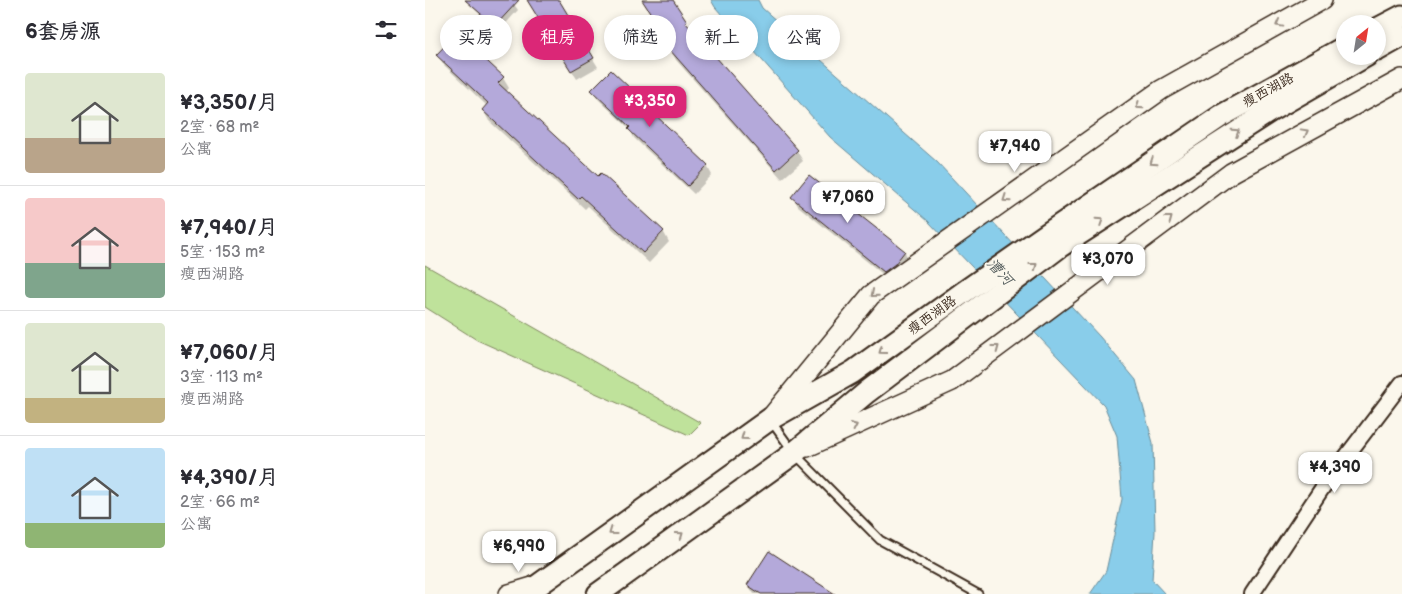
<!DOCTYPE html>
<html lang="zh">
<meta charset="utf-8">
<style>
body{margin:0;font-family:"Balsamiq Sans","LXGW WenKai TC",sans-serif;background:#f2f2f3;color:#2b2b33;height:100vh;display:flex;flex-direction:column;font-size:19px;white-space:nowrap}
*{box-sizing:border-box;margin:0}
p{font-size:16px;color:#7c7c81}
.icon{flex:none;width:28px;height:28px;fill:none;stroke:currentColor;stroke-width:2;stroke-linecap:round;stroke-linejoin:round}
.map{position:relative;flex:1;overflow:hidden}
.panel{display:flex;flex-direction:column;background:#fff;width:425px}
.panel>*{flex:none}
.banner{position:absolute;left:15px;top:15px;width:475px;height:45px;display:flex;gap:10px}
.needle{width:32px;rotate:30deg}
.fabs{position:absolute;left:911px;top:15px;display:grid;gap:10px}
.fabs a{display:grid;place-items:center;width:50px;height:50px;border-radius:50%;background:#fff;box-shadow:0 2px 8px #0003;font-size:25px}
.price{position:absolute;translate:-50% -42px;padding:0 11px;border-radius:10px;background:#fff;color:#222;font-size:16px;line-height:32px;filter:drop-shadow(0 1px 2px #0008)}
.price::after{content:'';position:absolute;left:50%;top:30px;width:15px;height:11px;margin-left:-8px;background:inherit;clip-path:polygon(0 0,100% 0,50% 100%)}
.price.current{background:#db2777;color:#fff}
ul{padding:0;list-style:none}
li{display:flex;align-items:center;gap:15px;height:125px;padding:0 25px}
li+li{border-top:1px solid #e1e1e2}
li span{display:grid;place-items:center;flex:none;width:140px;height:100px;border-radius:5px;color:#555}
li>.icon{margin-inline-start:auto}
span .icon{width:60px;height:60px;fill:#fffc;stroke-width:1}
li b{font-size:21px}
h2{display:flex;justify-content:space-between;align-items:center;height:60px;padding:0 25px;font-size:21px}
.tag{padding:0 18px;border-radius:22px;background:#fff;box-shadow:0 2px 8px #0003;font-size:18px;line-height:45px}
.tag.current{background:#db2777;color:#fff}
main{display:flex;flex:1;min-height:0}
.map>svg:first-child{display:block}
.green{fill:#bfe29b;stroke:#7d865c}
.water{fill:#89cdea;stroke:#6a8c98}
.shadow{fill:#0003}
.building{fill:#b4a9da;stroke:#3b2a1e}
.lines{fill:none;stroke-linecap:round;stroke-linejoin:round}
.lane-casing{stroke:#3b2a1e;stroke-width:11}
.street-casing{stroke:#3b2a1e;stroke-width:18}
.secondary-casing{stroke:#3b2a1e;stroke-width:22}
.primary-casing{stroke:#3b2a1e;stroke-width:25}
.lane{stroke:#fbf7ec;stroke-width:7}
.street{stroke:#fbf7ec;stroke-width:14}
.secondary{stroke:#fbf7ec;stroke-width:19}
.primary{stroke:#fbf7ec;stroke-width:21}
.oneway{stroke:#9b9085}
.labels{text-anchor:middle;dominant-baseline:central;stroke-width:4;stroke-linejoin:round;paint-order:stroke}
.street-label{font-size:14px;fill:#3b2a1e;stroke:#fbf7ec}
.water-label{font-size:15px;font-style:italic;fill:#525b5b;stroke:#fbf7ec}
</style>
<main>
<section class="panel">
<h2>6套房源<svg class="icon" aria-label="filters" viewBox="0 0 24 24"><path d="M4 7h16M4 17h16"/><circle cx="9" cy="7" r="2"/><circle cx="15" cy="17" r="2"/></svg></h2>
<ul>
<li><span style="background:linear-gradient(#dfe7d0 65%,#b9a48a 0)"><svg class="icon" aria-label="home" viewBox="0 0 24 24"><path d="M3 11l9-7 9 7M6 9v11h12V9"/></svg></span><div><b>¥3,350/月</b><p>2室 · 68 m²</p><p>公寓</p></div></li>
<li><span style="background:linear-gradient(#f6c9c9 65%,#7fa58c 0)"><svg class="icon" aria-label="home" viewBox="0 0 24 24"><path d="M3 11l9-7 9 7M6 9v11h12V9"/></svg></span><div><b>¥7,940/月</b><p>5室 · 153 m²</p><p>瘦西湖路</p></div></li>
<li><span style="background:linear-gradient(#dfe7d0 75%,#c2b280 0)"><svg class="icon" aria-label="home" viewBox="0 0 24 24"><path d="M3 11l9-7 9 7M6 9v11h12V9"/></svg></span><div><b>¥7,060/月</b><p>3室 · 113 m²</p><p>瘦西湖路</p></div></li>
<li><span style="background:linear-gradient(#bfe0f5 75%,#8fb573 0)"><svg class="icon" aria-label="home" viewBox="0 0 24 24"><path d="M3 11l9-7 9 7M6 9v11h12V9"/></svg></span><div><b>¥4,390/月</b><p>2室 · 66 m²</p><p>公寓</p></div></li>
</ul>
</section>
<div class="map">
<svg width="977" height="594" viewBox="0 0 977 594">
<rect width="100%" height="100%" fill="#fbf7ec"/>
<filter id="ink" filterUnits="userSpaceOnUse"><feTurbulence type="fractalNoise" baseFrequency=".02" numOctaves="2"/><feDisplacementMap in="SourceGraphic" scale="10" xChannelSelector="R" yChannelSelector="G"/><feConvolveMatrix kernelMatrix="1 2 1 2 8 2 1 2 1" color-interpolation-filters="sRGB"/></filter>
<g filter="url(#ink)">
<path class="green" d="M0,265l276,158 -12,12 -212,-95 -52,-33z"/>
<path class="water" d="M286,0h47l4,8 175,154 163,175 36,43 17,63 2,89 -3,48 13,14h-75l16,-23 16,-72 -5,-63 -13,-31 -176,-184 -98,-84 -115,-130z"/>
<g class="shadow">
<path d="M43,0h43l7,10 -19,21 -28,-25z"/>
<path d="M103,0h29l41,67 -21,12z"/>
<path d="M217,0h30l20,32 105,119 6,10 -21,18 -106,-119 -6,-11 3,-2z"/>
<path d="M13,55l65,23 6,10 -3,4 92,85 65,54 6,11 -20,21 -61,-57 -3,3 -96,-88 -6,-11 4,-4 -43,-41z"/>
<path d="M168,90l56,17 4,8 54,51 5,9 -18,19 -60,-56 -4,-9 -32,-30z"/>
<path d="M385,176l95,76 4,9 -19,19 -92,-74 -5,-9z"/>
<path d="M323,585l85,9h-79z"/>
</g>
<g class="building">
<path d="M40,0h54l-24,26z"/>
<path d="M102,0h32l35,58 -23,13z"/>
<path d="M217,0h31l14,21 -2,1 113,128 -22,20 -107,-121 3,-3z"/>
<path d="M32,33l47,44 -6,6 100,93 3,-3 63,58 -21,22 -62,-57 -3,3 -96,-89 6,-7 -52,-48z"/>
<path d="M186,70l39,37 -2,1 60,57 -20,21 -60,-57 2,-2 -39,-37z"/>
<path d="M384,175l96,76 -10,13 -11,8 -93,-75z"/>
<path d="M344,551l66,43h-74l-14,-9z"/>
</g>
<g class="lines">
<g class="lane-casing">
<path id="lane" d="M346,421l23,32 86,87 98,54"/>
</g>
<g class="street-casing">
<path id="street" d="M827,594l71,-107 79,-104"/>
</g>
<g class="secondary-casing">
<g id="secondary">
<path d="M347,416l99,-121 290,-205 161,-90"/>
<path d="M382,447l145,-66 279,-208 171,-94"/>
<path d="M84,594l30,-9"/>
</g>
</g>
<g class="primary-casing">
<g id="primary">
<path d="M952,29l25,-13"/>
<path d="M952,50l25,-14"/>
<path d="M101,594l244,-175 83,-47 111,-80 80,-56 177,-120 124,-69"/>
<path d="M173,594l196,-141 73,-61 192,-145 211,-136 96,-55"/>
</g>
</g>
<use href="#lane" class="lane"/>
<use href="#street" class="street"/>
<use href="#secondary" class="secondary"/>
<use href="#primary" class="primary"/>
</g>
<defs><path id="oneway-chevron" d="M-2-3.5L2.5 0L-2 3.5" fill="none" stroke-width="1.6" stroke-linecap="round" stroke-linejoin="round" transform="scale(1.25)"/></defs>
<g class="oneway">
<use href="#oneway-chevron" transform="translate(854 24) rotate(151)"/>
<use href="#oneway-chevron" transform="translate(714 106) rotate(145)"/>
<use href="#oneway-chevron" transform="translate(811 132) rotate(-33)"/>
<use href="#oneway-chevron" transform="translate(880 132) rotate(-29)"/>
<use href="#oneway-chevron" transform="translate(728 162) rotate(146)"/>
<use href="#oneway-chevron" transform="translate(581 199) rotate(145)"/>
<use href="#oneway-chevron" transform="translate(744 219) rotate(-37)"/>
<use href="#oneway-chevron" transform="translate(675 221) rotate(-33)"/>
<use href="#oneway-chevron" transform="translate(609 266) rotate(-37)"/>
<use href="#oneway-chevron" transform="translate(449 294) rotate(140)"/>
<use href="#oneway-chevron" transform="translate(571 348) rotate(-37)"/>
<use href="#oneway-chevron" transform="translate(457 351) rotate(144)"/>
<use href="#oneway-chevron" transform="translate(429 426) rotate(-25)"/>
<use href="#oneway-chevron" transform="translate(319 437) rotate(144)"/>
<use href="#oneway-chevron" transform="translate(187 532) rotate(144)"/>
<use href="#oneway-chevron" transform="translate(255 535) rotate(-36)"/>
</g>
</g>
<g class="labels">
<g class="street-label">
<text transform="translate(843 90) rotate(-29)">瘦西湖路</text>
<text transform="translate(507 315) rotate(-36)">瘦西湖路</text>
</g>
<g class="water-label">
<text transform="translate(575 272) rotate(48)">漕河</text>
</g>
</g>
</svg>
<div class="fabs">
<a><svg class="needle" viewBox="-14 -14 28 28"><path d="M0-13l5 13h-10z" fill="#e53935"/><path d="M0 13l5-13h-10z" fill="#7c7c81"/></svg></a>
</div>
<b class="price current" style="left:225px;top:128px">¥3,350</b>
<b class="price" style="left:590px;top:173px">¥7,940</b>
<b class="price" style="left:423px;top:224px">¥7,060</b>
<b class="price" style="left:683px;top:286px">¥3,070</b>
<b class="price" style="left:910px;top:494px">¥4,390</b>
<b class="price" style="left:94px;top:573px">¥6,990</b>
<div class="banner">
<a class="tag">买房</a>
<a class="tag current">租房</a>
<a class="tag">筛选</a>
<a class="tag">新上</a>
<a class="tag">公寓</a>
</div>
</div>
</main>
